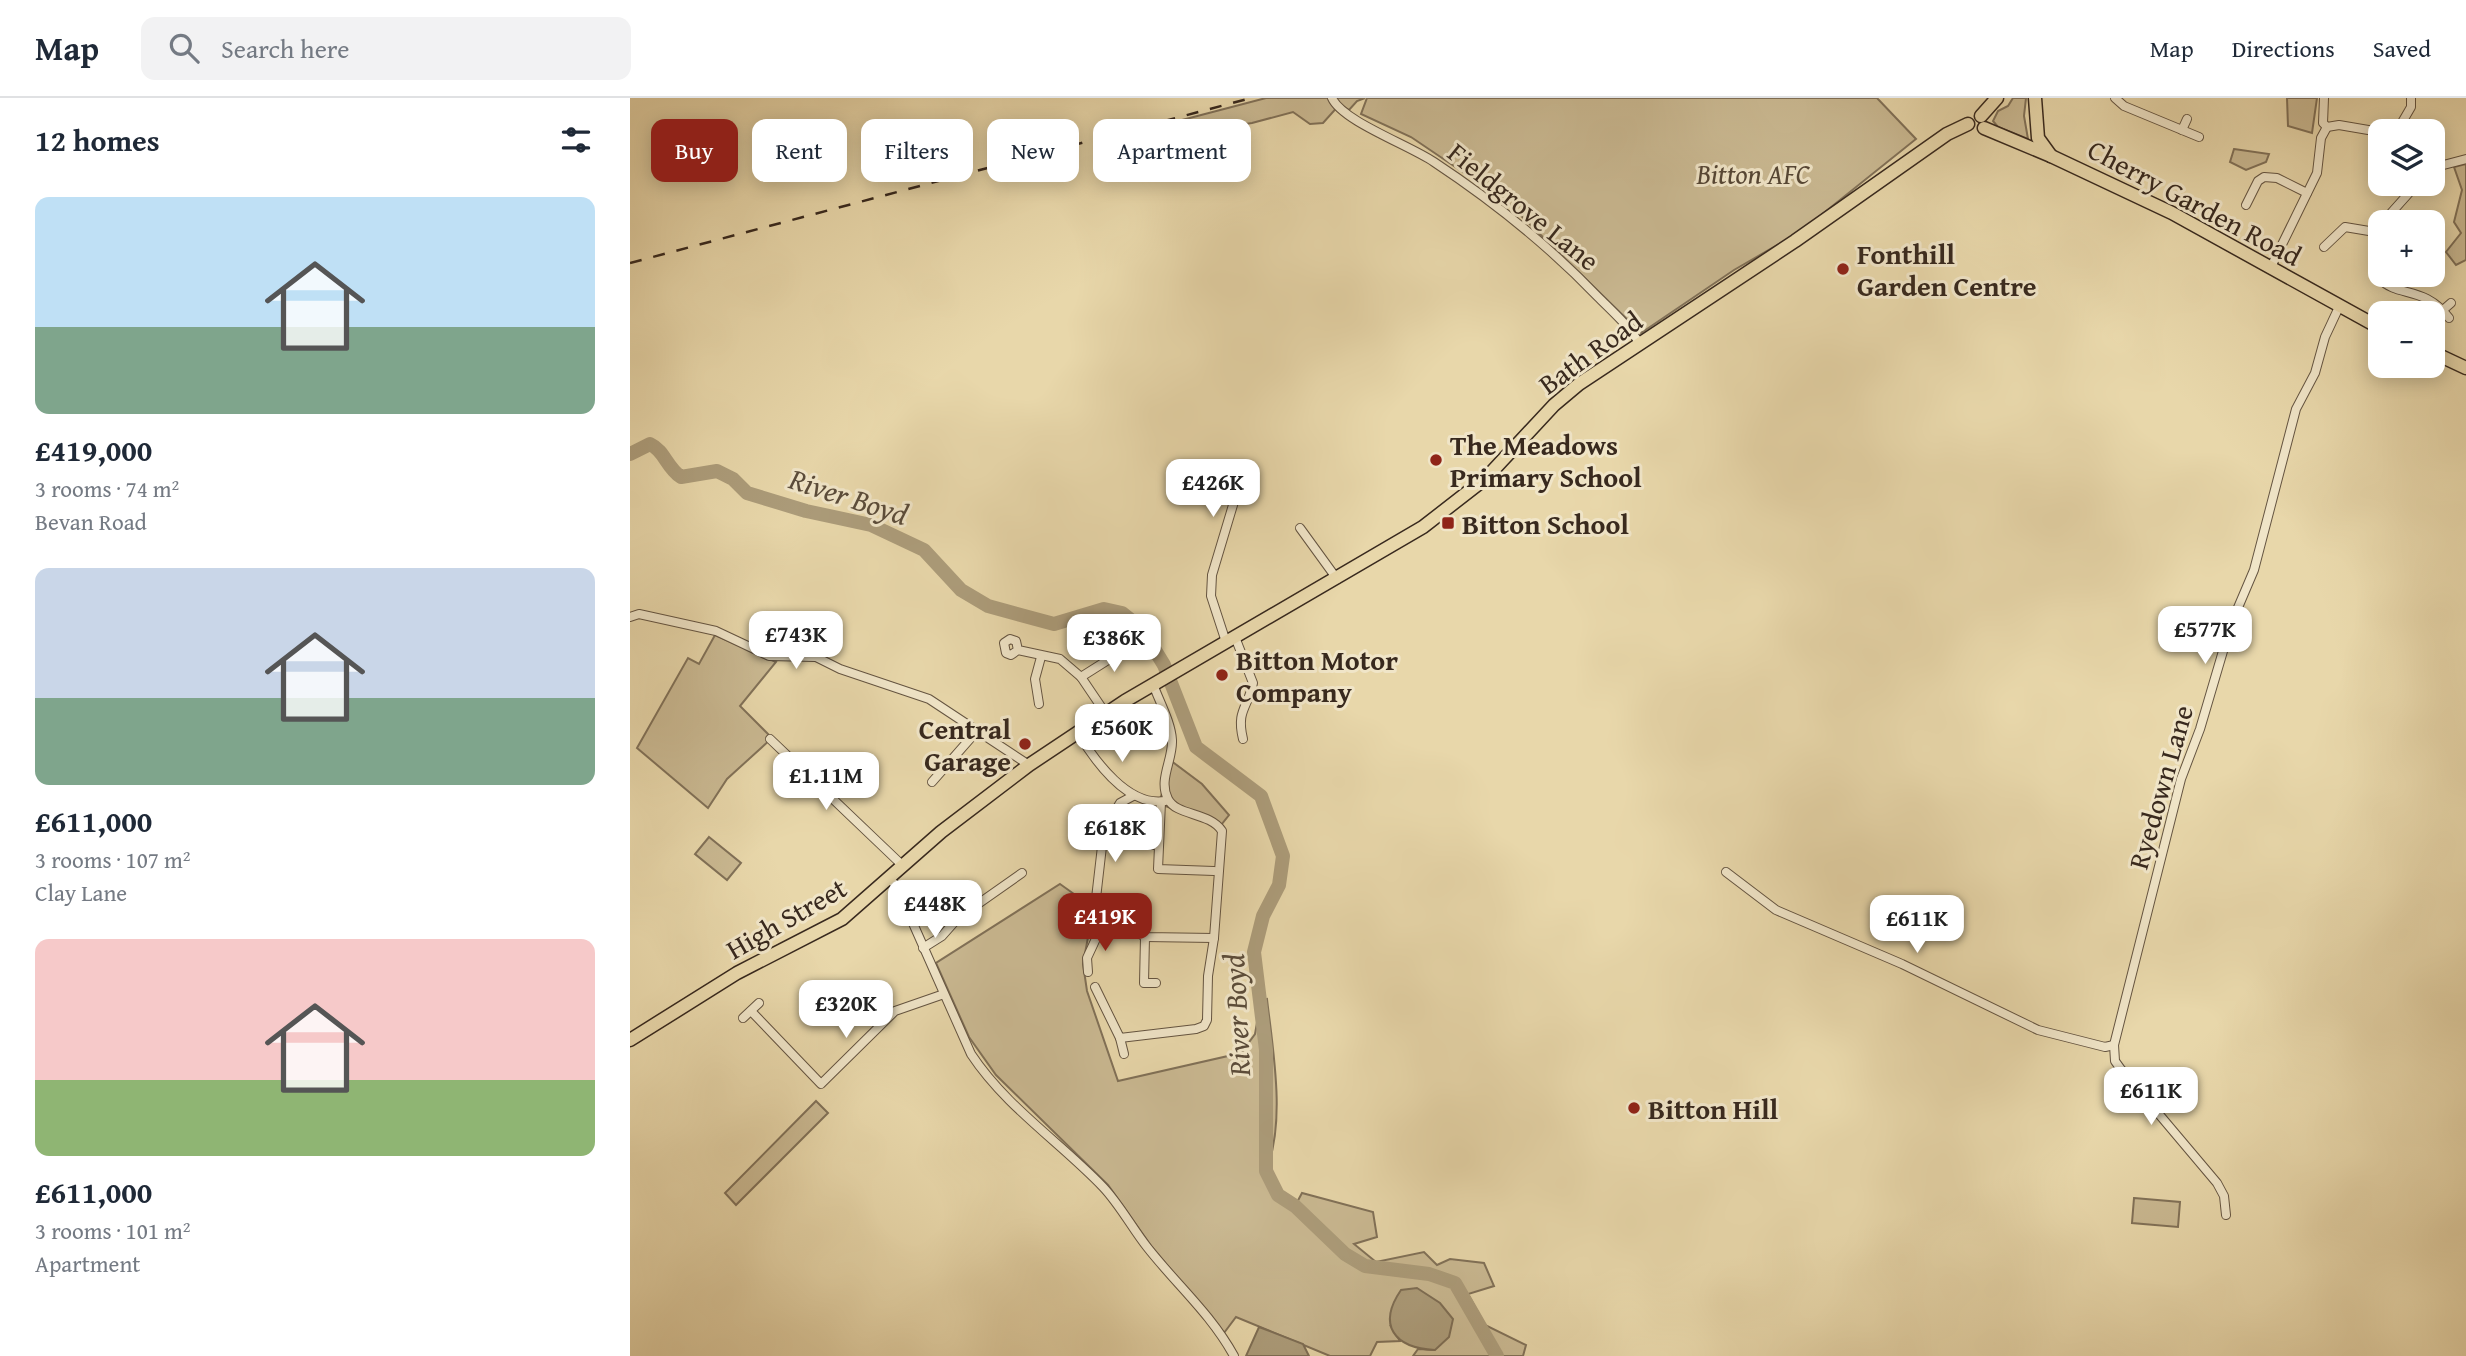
<!DOCTYPE html>
<meta charset="utf-8">
<style>
body{margin:0;font-family:"Gentium Book Plus",serif;background:#f2f2f3;color:#1f2937;height:100vh;display:flex;flex-direction:column;font-size:26px;white-space:nowrap}
*{box-sizing:border-box;margin:0}
p{font-size:23px;color:#747a83}
.icon{flex:none;width:38px;height:38px;fill:none;stroke:currentColor;stroke-width:2;stroke-linecap:round;stroke-linejoin:round}
.map{position:relative;flex:1;overflow:hidden}
.sheet{display:flex;flex-direction:column;background:#fff;width:630px}
.sheet>*{flex:none}
.hud{position:absolute;left:21px;top:21px;width:665px;height:63px;display:flex;gap:14px}
.fabs{position:absolute;left:1738px;top:21px;display:grid;gap:14px}
.fabs a{display:grid;place-items:center;width:77px;height:77px;border-radius:14px;background:#fff;box-shadow:0 4px 18px #0003;font-size:35px}
.price{position:absolute;translate:-50% -60px;padding:0 16px;border-radius:14px;background:#fff;color:#222;font-size:23px;line-height:46px;filter:drop-shadow(0 2px 4px #0008)}
.price::after{content:'';position:absolute;left:50%;top:42px;width:21px;height:16px;margin-left:-10px;background:inherit;clip-path:polygon(0 0,100% 0,50% 100%)}
.price.selected{background:#8f2418;color:#fff}
ul{padding:0;list-style:none}
li{display:grid;align-content:center;gap:14px;height:371px;padding:0 35px}
li span{display:grid;place-items:center;height:217px;border-radius:14px;color:#555}
li>.icon{margin-inline-start:auto}
span .icon{width:126px;height:126px;fill:#fffc;stroke-width:1}
li b{font-size:30px}
h2{display:flex;justify-content:space-between;align-items:center;height:84px;padding:0 35px;font-size:30px}
.chip{padding:0 24px;border-radius:14px;background:#fff;box-shadow:0 4px 18px #0003;font-size:24px;line-height:63px}
.chip.selected{background:#8f2418;color:#fff}
header{display:flex;align-items:center;gap:42px;box-sizing:border-box;height:98px;padding:0 35px;background:#fff;border-bottom:2px solid #e0e1e3}
header strong{font-size:33px}
nav{display:flex;gap:38px;margin-inline-start:auto;font-size:24px}
.search{width:490px;height:63px;background:#f2f2f3;display:flex;align-items:center;gap:18px;box-sizing:border-box;padding:0 24px;border-radius:14px;color:#747a83;font-size:26px}
main{display:flex;flex:1;min-height:0}
.map>svg:first-child{display:block}
.green{fill:#cab992;stroke:#817158;stroke-width:2}
.water{fill:#ac9c7a;stroke:#7e6e55;stroke-width:2}
.lines{fill:none;stroke-linecap:round;stroke-linejoin:round}
.river{stroke:#ac9c7a;stroke-width:14}
.minor-casing{stroke:#645441;stroke-width:10}
.primary-casing{stroke:#38291e;stroke-width:15}
.minor{stroke:#f0e5c8;stroke-width:8}
.primary{stroke:#e8d7aa;stroke-width:12}
.rail{stroke:#38291e;stroke-width:2.5;stroke-dasharray:12 12;stroke-linecap:butt}
.poi-dot{fill:#8f2418;stroke:#f0e5c8;stroke-width:2.5}
.labels{text-anchor:middle;dominant-baseline:central;stroke-width:6;stroke-linejoin:round;paint-order:stroke}
.park-label{font-size:28px;font-style:italic;fill:#554635;stroke:#f0e5c8}
.street-label{font-size:28px;fill:#38291e;stroke:#f0e5c8}
.poi-label{font-size:28px;font-weight:bold;fill:#38291e;stroke:#f0e5c8;text-anchor:start}
.water-label{font-size:30px;font-style:italic;fill:#5b4c3a;stroke:#f0e5c8}
</style>
<header>
<strong>Map</strong>
<div class="search"><svg class="icon" aria-label="search" viewBox="0 0 24 24"><circle cx="10" cy="10" r="6"/><path d="M15 15l6 6"/></svg>Search here</div>
<nav><a>Map</a><a>Directions</a><a>Saved</a></nav>
</header>
<main>
<section class="sheet">
<h2>12 homes<svg class="icon" aria-label="filters" viewBox="0 0 24 24"><path d="M4 7h16M4 17h16"/><circle cx="9" cy="7" r="2"/><circle cx="15" cy="17" r="2"/></svg></h2>
<ul>
<li><span style="background:linear-gradient(#bfe0f5 60%,#7fa58c 0)"><svg class="icon" aria-label="home" viewBox="0 0 24 24"><path d="M3 11l9-7 9 7M6 9v11h12V9"/></svg></span><div><b>£419,000</b><p>3 rooms · 74 m²</p><p>Bevan Road</p></div></li>
<li><span style="background:linear-gradient(#c9d6e8 60%,#7fa58c 0)"><svg class="icon" aria-label="home" viewBox="0 0 24 24"><path d="M3 11l9-7 9 7M6 9v11h12V9"/></svg></span><div><b>£611,000</b><p>3 rooms · 107 m²</p><p>Clay Lane</p></div></li>
<li><span style="background:linear-gradient(#f6c9c9 65%,#8fb573 0)"><svg class="icon" aria-label="home" viewBox="0 0 24 24"><path d="M3 11l9-7 9 7M6 9v11h12V9"/></svg></span><div><b>£611,000</b><p>3 rooms · 101 m²</p><p>Apartment</p></div></li>
</ul>
</section>
<div class="map">
<svg width="1836" height="1258" viewBox="0 0 1836 1258">
<rect width="100%" height="100%" fill="#e8d7aa"/>
<filter id="stains"><feTurbulence type="fractalNoise" baseFrequency=".00286" numOctaves="4"/><feColorMatrix values="0 0 0 0 .2 0 0 0 0 .09 0 0 0 0 .02 0 0 0 .5 -.17"/></filter>
<radialGradient id="worn" r=".72"><stop offset=".6" stop-color="#630" stop-opacity="0"/><stop offset="1" stop-color="#630" stop-opacity=".3"/></radialGradient>
<g class="green">
<path d="M636,0h99l-8,3 -8,9 -9,-6 -17,19 -13,1 -17,-12 -41,11 -110,17 -2,-9z"/>
<path d="M737,0h510l39,41 -116,93 -66,38 -93,63 -134,-131 -96,-65 -50,-23z"/>
<path d="M1383,0h13l-2,18 4,23 -30,-12 -5,-6 5,-10 10,-5z"/>
<path d="M1657,0h30l-5,35 -24,-7z"/>
<path d="M1604,51l35,5 -3,8 -20,8 -16,-8z"/>
<path d="M1836,66v96l-10,5 -10,-13 15,-19 -7,-11 8,-32 -8,-23z"/>
<path d="M85,537l61,27 -36,44 32,32 -45,41 -19,29 -71,-60 51,-90 11,6z"/>
<path d="M540,662l32,24 27,31 -8,10 -56,-19 -4,-9z"/>
<path d="M79,739l32,26 -14,17 -32,-26z"/>
<path d="M430,786l28,20 4,12 -9,48 4,27 31,90 123,-28 14,-19 6,-34 6,-1c6,52 19,123 -1,172l12,24 17,11 7,-13 71,19 4,25 -23,7 22,18 48,-10 13,13 13,-6 34,4 10,23 -26,8 17,31 41,20 -3,11h-110l5,-7 17,1 -45,-25 10,16 -23,1 -7,14h-40l-94,-39 -12,16 -72,-86 -44,-62 -112,-110 -27,-38 -33,-74z"/>
<path d="M186,1003l12,12 -92,92 -11,-12z"/>
<path d="M1504,1100l46,4 -2,25 -46,-4z"/>
</g>
<g class="water">
<path d="M787,1190l23,15 13,16 -4,18 -14,13c-41,-2 -58,-25 -34,-60z"/>
<path d="M629,1229l44,17 6,12h-63z"/>
</g>
<g class="lines">
<path class="river" d="M0,356l20,-10c15,7 16,23 31,33l36,-6 16,8 14,14 59,18 65,14 53,25 37,40 27,16 66,18 50,-15 18,4 20,16 22,36 32,82 65,49 22,60 -4,29 -16,31 -9,36 12,98v121l12,24 17,11 50,48 20,12 64,8 26,9 42,73"/>
<g class="minor-casing">
<g id="minor">
<path d="M702,0c10,23 77,47 102,64 59,39 115,84 164,135 15,15 31,29 42,47"/>
<path d="M1485,0l9,8 75,31"/>
<path d="M1697,29l12,-2 41,7"/>
<path d="M1552,32l5,-11"/>
<path d="M1767,33l14,-24v-9"/>
<path d="M1802,70l34,-9"/>
<path d="M1616,107l12,-24 6,-4 13,1 30,15"/>
<path d="M1753,124l34,-38"/>
<path d="M1750,128l-5,6 5,47c18,19 44,6 69,39"/>
<path d="M1694,149l21,-20 30,5"/>
<path d="M1640,171l47,-96 4,-35 6,-11 -4,-4 1,-25"/>
<path d="M1813,212l8,-7"/>
<path d="M670,430l37,51"/>
<path d="M0,519l9,-3 77,17 53,25 47,1 24,12 89,30 100,66"/>
<path d="M605,539l18,46c-5,25 -17,27 -10,56"/>
<path d="M596,544l-15,-46 1,-21 24,-80"/>
<path d="M388,552l-2,-9 -6,-2 -6,4 2,10 5,2 7,-5 42,9 21,18 25,37"/>
<path d="M451,579l49,-31"/>
<path d="M409,606l-4,-25 6,-22"/>
<path d="M448,635c17,28 50,74 87,68"/>
<path d="M140,641l131,125"/>
<path d="M302,684l44,-50"/>
<path d="M531,704l-3,67 56,2"/>
<path d="M501,747h28"/>
<path d="M1096,774l50,38 126,54 136,66 67,17 9,-2"/>
<path d="M258,780l8,7 75,169c35,53 89,88 132,133 17,18 29,41 44,60 29,37 64,67 87,109"/>
<path d="M470,832l-5,-23 9,-78 16,-26 13,-7"/>
<path d="M470,832l37,2 8,5 69,1"/>
<path d="M515,839l-1,46h12"/>
<path d="M293,850l19,-12 16,-18 64,-45"/>
<path d="M458,874l-1,-14 13,-28"/>
<path d="M465,889l25,51 76,-9 8,-3 3,-6 1,-44 6,-38 8,-107c-12,-19 -46,-15 -54,-32 -10,-19 5,-39 4,-59 -1,-18 -13,-39 -19,-56"/>
<path d="M121,913l70,73 74,-73 49,-17"/>
<path d="M113,920l16,-15"/>
<path d="M490,940l4,16"/>
<path d="M1596,1117l-2,-19 -7,-13 -97,-115 -5,-7 -1,-16 67,-266 19,-50 31,-105 23,-54 42,-161 19,-36 10,-36 14,-30"/>
</g>
</g>
<g class="primary-casing">
<g id="primary">
<path d="M1405,0l3,40 13,18"/>
<path d="M1351,18l16,-18"/>
<path d="M1354,30l67,28 121,57 208,115"/>
<path d="M1802,254l34,16"/>
<path d="M0,942l107,-67 105,-54 99,-87 88,-67 96,-64 298,-174 63,-49 68,-73 25,-21 216,-143 152,-107 21,-10"/>
</g>
</g>
<use href="#minor" class="minor"/>
<use href="#primary" class="primary"/>
<path class="rail" d="M0,165l621,-165"/>
</g>
<g class="poi-dot">
<circle cx="1213" cy="171" r="7"/>
<circle cx="806" cy="362" r="7"/>
<rect x="811" y="418" width="14" height="14" rx="3.5"/>
<circle cx="592" cy="577" r="7"/>
<circle cx="395" cy="646" r="7"/>
<circle cx="1004" cy="1010" r="7"/>
</g>
<g class="labels">
<g class="park-label">
<text x="1123" y="75">Bitton AFC</text>
</g>
<g class="street-label">
<text transform="translate(1565 104) rotate(28)">Cherry Garden Road</text>
<text transform="translate(894 108) rotate(39)">Fieldgrove Lane</text>
<text transform="translate(960 254) rotate(-36)">Bath Road</text>
<text transform="translate(1530 689) rotate(-74)">Ryedown Lane</text>
<text transform="translate(156 820) rotate(-30)">High Street</text>
</g>
<g class="poi-label">
<text x="1227" y="155">Fonthill<tspan x="1227" dy="32">Garden Centre</tspan></text>
<text x="820" y="346">The Meadows<tspan x="820" dy="32">Primary School</tspan></text>
<text x="832" y="425">Bitton School</text>
<text x="606" y="561">Bitton Motor<tspan x="606" dy="32">Company</tspan></text>
<text x="381" y="630" text-anchor="end">Central<tspan x="381" dy="32">Garage</tspan></text>
<text x="1018" y="1010">Bitton Hill</text>
</g>
<g class="water-label">
<text transform="translate(219 398) rotate(18)">River Boyd</text>
<text transform="translate(606 917) rotate(-93)">River Boyd</text>
</g>
</g>
<rect width="100%" height="100%" filter="url(#stains)"/>
<rect width="100%" height="100%" fill="url(#worn)"/>
</svg>
<div class="fabs">
<a><svg class="icon" aria-label="layers" viewBox="0 0 24 24"><path d="M12 4l9 5-9 5-9-5zM3 14l9 5 9-5"/></svg></a>
<a>+</a>
<a>−</a>
</div>
<b class="price" style="left:583px;top:421px">£426K</b>
<b class="price" style="left:1575px;top:568px">£577K</b>
<b class="price" style="left:166px;top:573px">£743K</b>
<b class="price" style="left:484px;top:576px">£386K</b>
<b class="price" style="left:492px;top:666px">£560K</b>
<b class="price" style="left:196px;top:714px">£1.11M</b>
<b class="price" style="left:485px;top:766px">£618K</b>
<b class="price" style="left:305px;top:842px">£448K</b>
<b class="price selected" style="left:475px;top:855px">£419K</b>
<b class="price" style="left:1287px;top:857px">£611K</b>
<b class="price" style="left:216px;top:942px">£320K</b>
<b class="price" style="left:1521px;top:1029px">£611K</b>
<div class="hud">
<a class="chip selected">Buy</a>
<a class="chip">Rent</a>
<a class="chip">Filters</a>
<a class="chip">New</a>
<a class="chip">Apartment</a>
</div>
</div>
</main>
